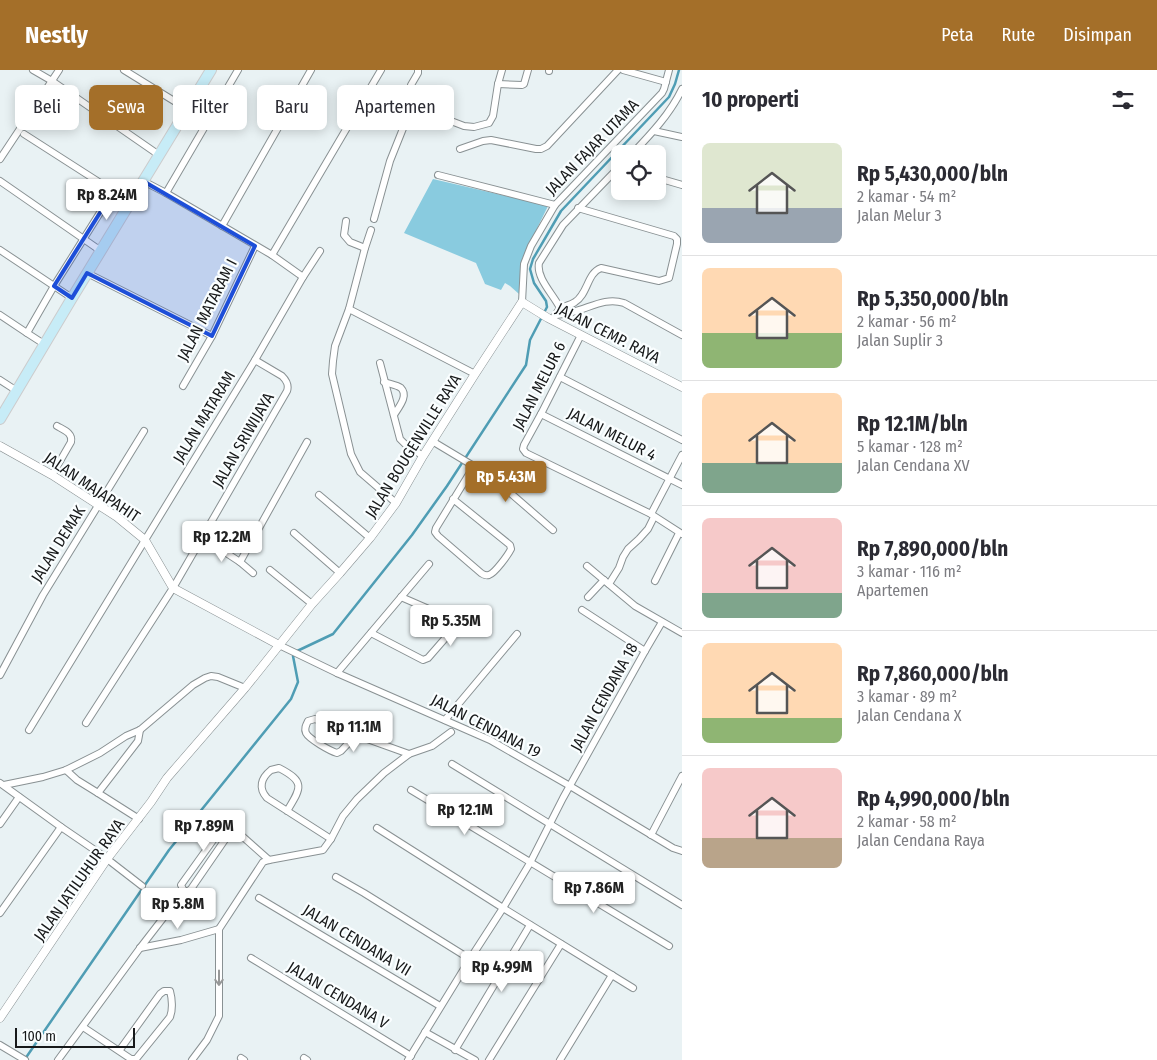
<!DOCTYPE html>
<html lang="id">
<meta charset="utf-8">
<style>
body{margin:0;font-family:"Fira Sans Condensed",sans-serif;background:#f7f7f7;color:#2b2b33;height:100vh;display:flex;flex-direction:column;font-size:19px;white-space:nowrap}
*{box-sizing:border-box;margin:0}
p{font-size:16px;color:#7c7c81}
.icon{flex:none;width:28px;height:28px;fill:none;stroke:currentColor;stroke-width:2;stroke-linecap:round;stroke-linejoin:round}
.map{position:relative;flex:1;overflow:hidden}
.sheet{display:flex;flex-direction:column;background:#fff;width:475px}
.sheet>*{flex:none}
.hud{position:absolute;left:15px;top:15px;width:475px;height:45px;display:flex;gap:10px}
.buttons{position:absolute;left:611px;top:75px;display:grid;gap:10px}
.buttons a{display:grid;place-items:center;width:55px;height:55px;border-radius:8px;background:#fff;box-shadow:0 2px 12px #0003;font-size:25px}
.scale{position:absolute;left:15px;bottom:12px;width:120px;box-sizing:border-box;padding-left:5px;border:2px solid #17191a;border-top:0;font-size:14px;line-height:18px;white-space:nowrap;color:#17191a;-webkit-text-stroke:4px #fafeff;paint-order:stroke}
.price{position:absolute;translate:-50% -42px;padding:0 11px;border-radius:5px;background:#fff;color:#222;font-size:16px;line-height:32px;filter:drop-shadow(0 1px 2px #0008)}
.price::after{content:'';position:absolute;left:50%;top:30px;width:15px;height:11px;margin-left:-8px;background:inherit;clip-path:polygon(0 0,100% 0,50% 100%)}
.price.on{background:#a46f29;color:#fff}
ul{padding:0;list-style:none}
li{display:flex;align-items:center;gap:15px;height:125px;padding:0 20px}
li+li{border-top:1px solid #e1e1e2}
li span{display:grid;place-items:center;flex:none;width:140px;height:100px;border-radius:8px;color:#555}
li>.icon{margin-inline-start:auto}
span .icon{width:60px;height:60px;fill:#fffc;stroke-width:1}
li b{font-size:21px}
h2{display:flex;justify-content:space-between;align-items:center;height:60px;padding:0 20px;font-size:21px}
.pill{padding:0 18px;border-radius:8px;background:#fff;box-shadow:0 2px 12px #0003;font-size:18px;line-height:45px}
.pill.on{background:#a46f29;color:#fff}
header{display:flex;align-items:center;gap:30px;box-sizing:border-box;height:70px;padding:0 25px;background:#a46f29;color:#fff}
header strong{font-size:24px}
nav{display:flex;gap:28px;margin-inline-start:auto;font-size:18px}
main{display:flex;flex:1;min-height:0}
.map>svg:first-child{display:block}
.green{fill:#89cbdf}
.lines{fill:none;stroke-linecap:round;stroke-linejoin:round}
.stream{stroke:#4f9db4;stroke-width:2.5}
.minor-casing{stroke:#899193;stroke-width:8}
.tertiary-casing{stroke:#899193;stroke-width:9}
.primary-casing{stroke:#cccccd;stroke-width:12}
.minor{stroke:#fff;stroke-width:6}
.tertiary{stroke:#fff;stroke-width:8}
.primary{stroke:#c7ecf7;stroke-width:10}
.oneway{stroke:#979898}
.marked{fill:#1d4ed8;fill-opacity:0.2;stroke:#1d4ed8;stroke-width:4;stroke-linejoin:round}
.labels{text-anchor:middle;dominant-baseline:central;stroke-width:4.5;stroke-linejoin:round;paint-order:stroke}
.street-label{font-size:16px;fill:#17191a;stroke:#fafeff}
</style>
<header>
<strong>Nestly</strong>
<nav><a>Peta</a><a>Rute</a><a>Disimpan</a></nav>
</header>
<main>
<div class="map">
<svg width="682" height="990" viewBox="0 0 682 990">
<rect width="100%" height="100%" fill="#e9f2f4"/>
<path class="green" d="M433,109l115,27 -26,53 -3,35 -9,-8 -5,-3 -4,7 -16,-6 -9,-21 -72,-30z"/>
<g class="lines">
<path class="stream" d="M25,989l144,-209 122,-151 7,-17 -5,-26 2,-4 38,-18 79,-99 35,-49 79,-121 4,-25 17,-33 -1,-6 -12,-18 -4,-14 3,-10 28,-48 108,-114 6,-13 4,-14"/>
<g class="minor-casing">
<g id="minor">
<path d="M33,0l19,11 107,74"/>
<path d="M124,0l63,39"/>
<path d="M623,0l43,12"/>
<path d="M549,1v-1"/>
<path d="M498,14l24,1 2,-1 4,-14"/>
<path d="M412,36l52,20 10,1 15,-4 4,-7 5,-32 4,-14"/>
<path d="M654,61l28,6"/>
<path d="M24,64l106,68"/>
<path d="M460,79l23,-8 8,-1 45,9h5l6,-3 71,-76"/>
<path d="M632,84c19,-20 38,-40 50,-65"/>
<path d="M0,89l59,-89"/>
<path d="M438,105l117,30"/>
<path d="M658,108l24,7"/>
<path d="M0,111l101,70"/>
<path d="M143,111l23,12 106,62 31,22"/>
<path d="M166,123l72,-123"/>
<path d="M374,149l16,-58 22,-55 -1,-21 7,-12v-3"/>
<path d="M346,151l-2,14 6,7 15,6"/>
<path d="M222,156l89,-156"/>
<path d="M371,160l-6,18 -16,61 -14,37 -2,15 -1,13 19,80 9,18 36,31"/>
<path d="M0,180l72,48"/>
<path d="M272,185l109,-185"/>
<path d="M87,203l125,63"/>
<path d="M522,232l2,-38 7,-18 24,-41 107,-112 2,-4 5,-19"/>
<path d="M560,238c5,-2 11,-3 15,-6 13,-8 12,-29 26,-34l58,13 10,-3 8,-34v-5l-3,-3 -96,-28"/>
<path d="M349,239l126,65"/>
<path d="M0,245l27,18 17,11"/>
<path d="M556,245c5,-1 11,-1 16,-3 18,-4 33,-15 52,-9l58,32"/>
<path d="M552,250l8,-12c-7,-14 -24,-30 -21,-45l24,-38 57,-59"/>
<path d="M27,263l27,-47 59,-94"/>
<path d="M581,265l-40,79 -17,31 -1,4 3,4 125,61 31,20"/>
<path d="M380,293l20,76 5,5 18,12"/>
<path d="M560,307l122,63"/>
<path d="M0,310l17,11"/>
<path d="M384,312c5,2 13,3 17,6 8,8 -3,20 -7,27"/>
<path d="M183,316l29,-50 43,-90"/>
<path d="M541,344l141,71"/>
<path d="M432,371l60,36 61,53"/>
<path d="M52,405l19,-33c2,-9 -7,-12 -14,-16"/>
<path d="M319,425l51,43"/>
<path d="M453,429l57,46 1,4c-3,6 -16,24 -22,26 -4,1 -5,0 -8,-2l-43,-37 -3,-4 1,-4 38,-62"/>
<path d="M651,444l31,-59"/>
<path d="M294,463l46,40"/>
<path d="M202,467l38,25 13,11"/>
<path d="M240,492l67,-120"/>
<path d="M587,496l48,40 47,27"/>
<path d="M270,500l42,34"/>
<path d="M655,511l24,-48"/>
<path d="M609,514l10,-16 4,-11 5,-8 11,-10 9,-10 6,-12"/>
<path d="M588,527l16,-17"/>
<path d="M582,540l63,41"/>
<path d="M371,563l52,27 5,-2 27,-31 -1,-7 -53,-23"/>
<path d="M279,575l58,28 153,67 80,46 103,62 9,3"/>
<path d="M337,603l92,-109"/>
<path d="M0,605l43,-80 101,-164"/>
<path d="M445,650l72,-86"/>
<path d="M86,653l87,-135 114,-197c2,-6 0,-10 -5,-15l-27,-16"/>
<path d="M29,660l226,-370 48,-83 17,-26"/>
<path d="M356,665l-15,16 -4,2c-7,-2 -28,-14 -31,-20 -2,-4 0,-8 2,-12l7,-2 41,16 53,19"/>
<path d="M452,694l230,141"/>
<path d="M66,700l11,10 21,13 40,-52 2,-11"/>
<path d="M0,713l61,44 41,28 40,31"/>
<path d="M4,715l39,-8 23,-7 34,-17 26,-17 14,-6 53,-45 12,-7 6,-2 7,1 27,11"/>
<path d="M411,720l258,156"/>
<path d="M98,723l41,26"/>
<path d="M287,741c14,-23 19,-29 -8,-43l-8,2c-10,8 -13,18 -4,28l64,41"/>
<path d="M0,754l19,-27"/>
<path d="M377,758l126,80 130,80"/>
<path d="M651,765l31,-59"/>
<path d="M336,807l28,16 106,66"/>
<path d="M184,821l-3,-6 43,-60 9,3 36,32"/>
<path d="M259,828l181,108"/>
<path d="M0,843l61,-86"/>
<path d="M140,878l41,-8 38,-11"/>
<path d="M251,888l160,98"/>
<path d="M83,957l48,32h5l34,-42c3,-7 2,-19 0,-26h-6l-4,3 -41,57"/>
<path d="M425,962l50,28"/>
<path d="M0,975l25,15"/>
<path d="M455,980l75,-125"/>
<path d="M241,988l3,2"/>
<path d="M304,988l3,2"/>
<path d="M58,990l82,-112 44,-57h4l3,-2 42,-61"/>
<path d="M192,990l15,-20 12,-24v-87l44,-67 6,-2 54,-10 8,-11 12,-23 14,-17 27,-26 25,-19 23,-8 19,-14"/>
<path d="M408,990l62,-101 33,-51 27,-45 33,-65 82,-147 17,-29"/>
<path d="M489,990l72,-116"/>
<path d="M560,990l52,-85"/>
</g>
</g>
<g class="tertiary-casing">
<g id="tertiary">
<path d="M0,376l52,29 65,42 28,23 28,48 106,57"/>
<path d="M0,948l107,-159 44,-57 16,-24 78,-90 67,-84 28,-31 30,-35 26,-35 27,-47 52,-82 47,-72 26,16 134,69"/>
</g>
</g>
<g class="primary-casing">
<path id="primary" d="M0,349l72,-121 139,-228"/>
</g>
<use href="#minor" class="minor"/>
<use href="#tertiary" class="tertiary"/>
<use href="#primary" class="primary"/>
</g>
<defs><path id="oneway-shaft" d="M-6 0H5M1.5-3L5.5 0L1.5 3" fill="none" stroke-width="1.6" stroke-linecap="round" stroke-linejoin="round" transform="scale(1.25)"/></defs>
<use class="oneway" href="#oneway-shaft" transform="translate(219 908) rotate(90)"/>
<path class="marked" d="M143,111l112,65 -43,90 -125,-63 -15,25 -18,-12 59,-94 17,10z"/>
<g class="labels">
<g class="street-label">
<text transform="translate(592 77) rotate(-46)">JALAN FAJAR UTAMA</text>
<text transform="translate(207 240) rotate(-63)">JALAN MATARAM I</text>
<text transform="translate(608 263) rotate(27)">JALAN CEMP. RAYA</text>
<text transform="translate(539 316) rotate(-63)">JALAN MELUR 6</text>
<text transform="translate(204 347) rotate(-59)">JALAN MATARAM</text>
<text transform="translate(612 364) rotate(27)">JALAN MELUR 4</text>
<text transform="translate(243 370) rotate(-60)">JALAN SRIWIJAYA</text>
<text transform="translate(413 376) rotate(-58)">JALAN BOUGENVILLE RAYA</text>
<text transform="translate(92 417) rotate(34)">JALAN MAJAPAHIT</text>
<text transform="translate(58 474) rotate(-58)">JALAN DEMAK</text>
<text transform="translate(604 627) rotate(-61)">JALAN CENDANA 18</text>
<text transform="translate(486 656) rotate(27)">JALAN CENDANA 19</text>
<text transform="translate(79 810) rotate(-55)">JALAN JATILUHUR RAYA</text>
<text transform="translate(357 870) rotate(31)">JALAN CENDANA VII</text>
<text transform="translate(338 925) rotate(31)">JALAN CENDANA V</text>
</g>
</g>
</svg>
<div class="buttons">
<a><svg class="icon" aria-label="locate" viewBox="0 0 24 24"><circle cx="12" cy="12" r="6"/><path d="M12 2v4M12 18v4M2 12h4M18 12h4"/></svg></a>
</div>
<div class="scale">100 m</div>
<b class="price" style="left:107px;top:151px">Rp 8.24M</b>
<b class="price on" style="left:506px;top:433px">Rp 5.43M</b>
<b class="price" style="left:222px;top:493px">Rp 12.2M</b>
<b class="price" style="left:451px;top:577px">Rp 5.35M</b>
<b class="price" style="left:354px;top:683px">Rp 11.1M</b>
<b class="price" style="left:465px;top:766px">Rp 12.1M</b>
<b class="price" style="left:204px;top:782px">Rp 7.89M</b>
<b class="price" style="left:594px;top:844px">Rp 7.86M</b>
<b class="price" style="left:178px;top:860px">Rp 5.8M</b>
<b class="price" style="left:502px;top:923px">Rp 4.99M</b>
<div class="hud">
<a class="pill">Beli</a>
<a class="pill on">Sewa</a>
<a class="pill">Filter</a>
<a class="pill">Baru</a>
<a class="pill">Apartemen</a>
</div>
</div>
<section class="sheet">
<h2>10 properti<svg class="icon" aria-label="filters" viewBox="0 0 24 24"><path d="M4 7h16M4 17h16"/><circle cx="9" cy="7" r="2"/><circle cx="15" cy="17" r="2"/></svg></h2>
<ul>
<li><span style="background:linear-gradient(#dfe7d0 65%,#9aa5b1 0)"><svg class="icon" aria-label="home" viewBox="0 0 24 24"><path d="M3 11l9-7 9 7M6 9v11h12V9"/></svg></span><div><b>Rp 5,430,000/bln</b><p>2 kamar · 54 m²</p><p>Jalan Melur 3</p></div></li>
<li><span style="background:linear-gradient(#ffd9b3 65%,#8fb573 0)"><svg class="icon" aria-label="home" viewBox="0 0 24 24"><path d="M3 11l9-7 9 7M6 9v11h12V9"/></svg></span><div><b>Rp 5,350,000/bln</b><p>2 kamar · 56 m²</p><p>Jalan Suplir 3</p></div></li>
<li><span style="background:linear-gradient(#ffd9b3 70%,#7fa58c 0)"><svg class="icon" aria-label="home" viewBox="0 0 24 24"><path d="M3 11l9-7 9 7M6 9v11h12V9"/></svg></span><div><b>Rp 12.1M/bln</b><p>5 kamar · 128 m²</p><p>Jalan Cendana XV</p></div></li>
<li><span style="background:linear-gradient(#f6c9c9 75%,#7fa58c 0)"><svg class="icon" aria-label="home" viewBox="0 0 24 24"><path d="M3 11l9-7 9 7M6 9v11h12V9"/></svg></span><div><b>Rp 7,890,000/bln</b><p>3 kamar · 116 m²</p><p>Apartemen</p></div></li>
<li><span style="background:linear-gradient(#ffd9b3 75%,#8fb573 0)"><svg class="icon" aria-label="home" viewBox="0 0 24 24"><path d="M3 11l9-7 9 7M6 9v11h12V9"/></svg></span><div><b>Rp 7,860,000/bln</b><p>3 kamar · 89 m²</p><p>Jalan Cendana X</p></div></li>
<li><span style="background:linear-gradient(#f6c9c9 70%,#b9a48a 0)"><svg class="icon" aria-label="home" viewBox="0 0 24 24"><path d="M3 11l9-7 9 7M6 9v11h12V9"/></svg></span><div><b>Rp 4,990,000/bln</b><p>2 kamar · 58 m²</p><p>Jalan Cendana Raya</p></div></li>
</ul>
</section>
</main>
